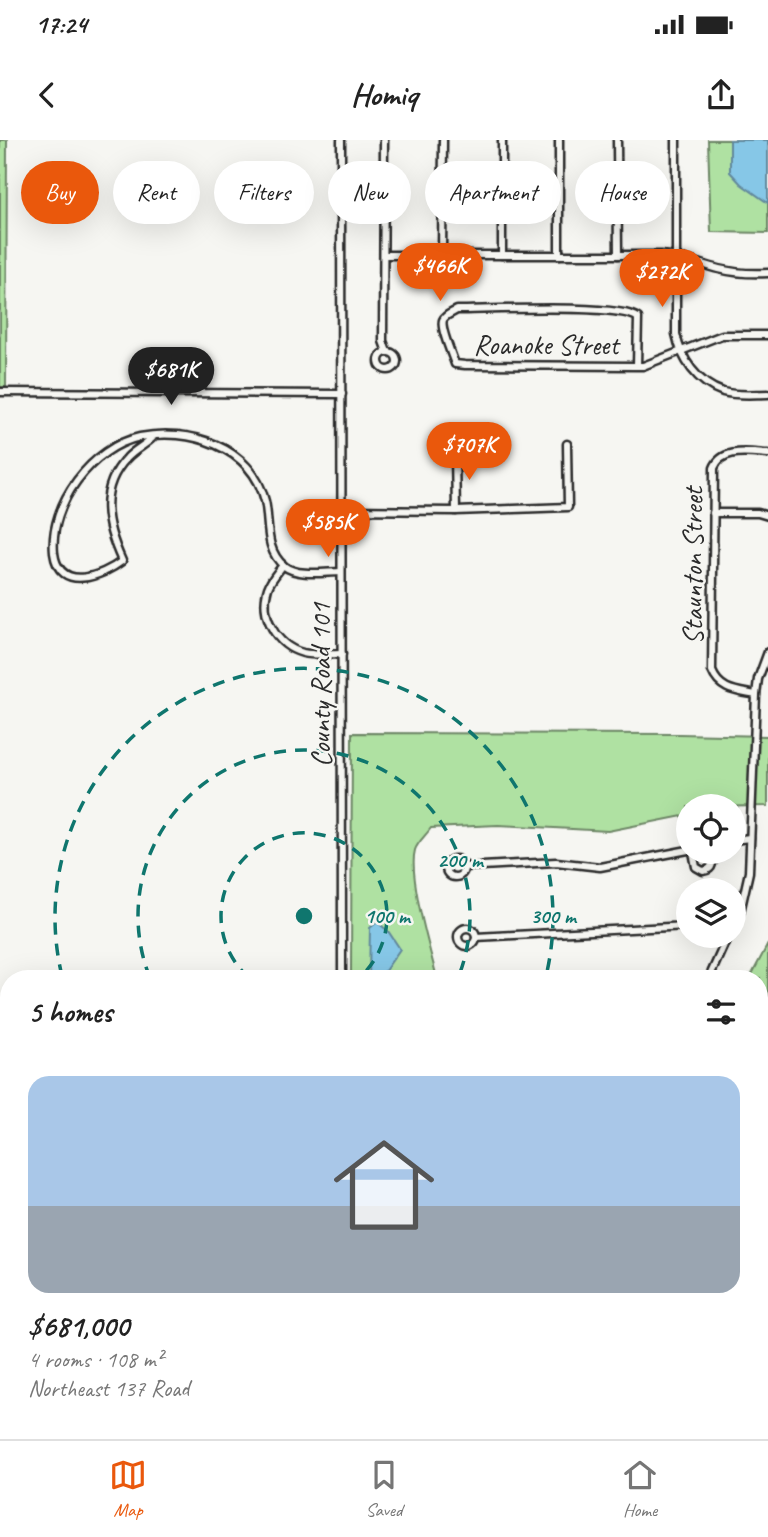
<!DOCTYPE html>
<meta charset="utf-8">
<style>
body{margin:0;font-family:Caveat,sans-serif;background:#f2f2f2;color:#222;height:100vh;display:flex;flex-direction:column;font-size:26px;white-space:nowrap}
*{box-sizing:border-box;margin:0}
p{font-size:23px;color:#767676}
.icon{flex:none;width:38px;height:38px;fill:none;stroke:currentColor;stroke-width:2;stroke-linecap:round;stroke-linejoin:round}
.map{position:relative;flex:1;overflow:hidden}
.panel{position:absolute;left:0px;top:830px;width:768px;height:471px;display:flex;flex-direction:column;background:#fff;border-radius:28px 28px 0 0;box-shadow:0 7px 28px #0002}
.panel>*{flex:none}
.guide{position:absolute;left:21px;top:21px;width:726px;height:63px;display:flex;gap:14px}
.buttons{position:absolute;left:676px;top:654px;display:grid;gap:14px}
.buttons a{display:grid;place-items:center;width:70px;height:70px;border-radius:50%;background:#fff;box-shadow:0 7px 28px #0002;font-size:35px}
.price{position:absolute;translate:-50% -60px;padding:0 16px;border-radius:24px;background:#ea580c;color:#fff;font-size:23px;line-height:46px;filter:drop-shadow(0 2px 4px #0008)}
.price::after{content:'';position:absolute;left:50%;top:42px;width:21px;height:16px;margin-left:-10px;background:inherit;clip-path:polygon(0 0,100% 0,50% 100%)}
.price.current{background:#222;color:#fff}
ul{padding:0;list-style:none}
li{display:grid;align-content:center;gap:14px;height:371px;padding:0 28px}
li span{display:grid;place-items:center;height:217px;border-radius:21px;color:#555}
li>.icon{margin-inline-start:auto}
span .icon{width:126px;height:126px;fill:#fffc;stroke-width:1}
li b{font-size:30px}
h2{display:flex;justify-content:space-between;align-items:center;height:84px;padding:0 28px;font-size:30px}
.pill{padding:0 24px;border-radius:32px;background:#fff;box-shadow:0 7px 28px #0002;font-size:24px;line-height:63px}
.pill.current{background:#ea580c;color:#fff}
.status{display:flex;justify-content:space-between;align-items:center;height:49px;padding:0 35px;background:#fff;direction:ltr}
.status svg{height:19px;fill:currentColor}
header{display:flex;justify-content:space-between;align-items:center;height:91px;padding:0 28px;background:#fff;font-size:32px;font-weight:600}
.menu{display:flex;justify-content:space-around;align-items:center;height:98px;border-top:2px solid #e0e0e0;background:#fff;font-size:19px;color:#767676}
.menu a{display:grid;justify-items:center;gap:4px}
.menu .current{color:#ea580c}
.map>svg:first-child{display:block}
.green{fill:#afe1a2;stroke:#6d8666;stroke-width:2}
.water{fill:#86c7e7;stroke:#62899c;stroke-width:2}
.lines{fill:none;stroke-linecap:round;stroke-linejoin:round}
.minor-casing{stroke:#2b2b2b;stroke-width:11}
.minor{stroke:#f6f6f2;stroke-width:6}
.ring{fill:none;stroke:#0f766e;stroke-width:3.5;stroke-dasharray:12 9}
.labels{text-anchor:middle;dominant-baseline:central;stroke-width:5;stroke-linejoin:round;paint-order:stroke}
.street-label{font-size:28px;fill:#2b2b2b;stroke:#f6f6f2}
.centre{fill:#0f766e;stroke:#f6f6f2;stroke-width:3.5}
.ring-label{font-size:21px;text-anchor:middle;font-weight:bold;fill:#0f766e;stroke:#f6f6f2;stroke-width:5;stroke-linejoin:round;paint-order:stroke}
</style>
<div class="status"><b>17:24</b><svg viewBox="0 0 49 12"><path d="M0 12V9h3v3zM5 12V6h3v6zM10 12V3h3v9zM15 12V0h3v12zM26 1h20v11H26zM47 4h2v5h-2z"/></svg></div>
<header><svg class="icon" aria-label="back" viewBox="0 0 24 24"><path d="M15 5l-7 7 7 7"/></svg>Homiq<svg class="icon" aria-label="share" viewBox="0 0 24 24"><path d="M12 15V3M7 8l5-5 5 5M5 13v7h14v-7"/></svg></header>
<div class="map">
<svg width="768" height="1299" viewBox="0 0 768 1299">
<rect width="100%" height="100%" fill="#f6f6f2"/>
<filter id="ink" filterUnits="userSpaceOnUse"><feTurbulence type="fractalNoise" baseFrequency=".0143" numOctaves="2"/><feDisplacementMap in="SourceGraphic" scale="14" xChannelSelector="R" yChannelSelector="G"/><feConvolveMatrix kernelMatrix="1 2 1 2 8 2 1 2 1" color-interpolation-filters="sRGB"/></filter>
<g filter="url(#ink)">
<g class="green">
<path d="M0,0h7l-1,247h-6z"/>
<path d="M708,0h60v93l-57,-1z"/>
<path d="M352,593l327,1 89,2v70l-80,1v8l-80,16 -110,-6 -67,3c-5,7 -14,15 -16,22 -7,26 15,100 22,128h-86z"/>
<path d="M768,804v495h-91v-7h83v-454h-10z"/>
</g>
<g class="water">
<path d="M730,0h38v63l-27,-19 -11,-12z"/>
<path d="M377,782l11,9 12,18 -20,29h-11l1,-50z"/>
</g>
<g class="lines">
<g class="minor-casing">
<g id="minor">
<path d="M341,0l1,838"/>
<path d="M384,0l-1,201 4,11"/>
<path d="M617,0l1,115"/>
<path d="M676,0v194c5,25 21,49 47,58 14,4 31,2 45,2"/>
<path d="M384,115h276c21,1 39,9 59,14 16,4 33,5 49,4"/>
<path d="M442,115l1,-115"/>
<path d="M502,115v-115"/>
<path d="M559,115v-115"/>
<circle cx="388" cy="221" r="9"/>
<path d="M637,226l1,-48c-17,-15 -151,-8 -181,-8 -5,3 -12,5 -14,10 -3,8 9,35 12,44l10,1 172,1h6l79,-31h46"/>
<path d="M0,252l342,2"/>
<path d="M153,297c-7,8 -18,12 -26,21 -30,31 -21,68 -5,103 -19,15 -63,32 -68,-8 -5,-49 38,-106 86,-116 48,-10 112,9 125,64 5,22 -1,48 19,65 14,11 41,6 57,6"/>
<path d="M455,314l1,57"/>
<path d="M342,370l114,1 112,-4 -1,-63"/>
<path d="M713,373h45l10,3"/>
<path d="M283,425c-5,7 -12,14 -15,23 -9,27 8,58 35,65 13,3 26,1 39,1"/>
<path d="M756,555c-19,-4 -36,-4 -44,-24l2,-203c8,-21 36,-15 54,-14"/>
<path d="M733,700l17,-2"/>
<path d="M693,712l3,15 7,4c11,-1 10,-10 8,-19"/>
<circle cx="455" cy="728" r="9"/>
<path d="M464,727l92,-5 44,5 88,-17"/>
<path d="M733,786l7,-14 9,-40 7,-177 2,-16 10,-27"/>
<circle cx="467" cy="797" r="9"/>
<path d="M476,797l212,-11"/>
<path d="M709,838l19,-42"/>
<path d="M760,1153h8"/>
<path d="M0,1267h9"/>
<path d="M342,1292v7"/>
</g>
</g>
<use href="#minor" class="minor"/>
</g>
</g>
<g class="ring">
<path d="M249 838A83 83 0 1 1 359 838"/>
<path d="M150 838A166 166 0 1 1 458 838"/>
<path d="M62 836A249 249 0 1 1 546 836"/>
</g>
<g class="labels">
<g class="street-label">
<text x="546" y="204">Roanoke Street</text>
<text transform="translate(692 426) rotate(-90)">Staunton Street</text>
<text transform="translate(320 545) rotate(-90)">County Road 101</text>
</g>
</g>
<circle cx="304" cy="776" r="10" class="centre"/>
<g class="ring-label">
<text x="460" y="727">200 m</text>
<text x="387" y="783">100 m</text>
<text x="553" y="783">300 m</text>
</g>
</svg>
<div class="buttons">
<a><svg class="icon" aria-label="locate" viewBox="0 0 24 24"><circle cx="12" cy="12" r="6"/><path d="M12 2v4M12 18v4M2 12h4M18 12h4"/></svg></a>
<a><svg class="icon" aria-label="layers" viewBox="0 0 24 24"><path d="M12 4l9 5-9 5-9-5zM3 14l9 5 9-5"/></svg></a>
</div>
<b class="price" style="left:440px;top:163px">$466K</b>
<b class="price" style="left:662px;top:169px">$272K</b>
<b class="price current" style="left:171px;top:267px">$681K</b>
<b class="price" style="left:469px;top:342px">$707K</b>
<b class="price" style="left:328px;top:419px">$585K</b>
<div class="guide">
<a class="pill current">Buy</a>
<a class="pill">Rent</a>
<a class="pill">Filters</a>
<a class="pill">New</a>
<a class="pill">Apartment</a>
<a class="pill">House</a>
</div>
<section class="panel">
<h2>5 homes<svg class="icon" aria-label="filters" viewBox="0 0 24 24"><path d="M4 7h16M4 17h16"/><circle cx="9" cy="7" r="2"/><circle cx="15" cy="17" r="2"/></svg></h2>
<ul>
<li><span style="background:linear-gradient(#a9c7e8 60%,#9aa5b1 0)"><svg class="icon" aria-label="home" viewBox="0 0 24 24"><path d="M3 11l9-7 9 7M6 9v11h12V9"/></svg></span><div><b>$681,000</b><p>4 rooms · 108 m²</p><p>Northeast 137 Road</p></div></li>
</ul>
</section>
</div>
<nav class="menu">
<a class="current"><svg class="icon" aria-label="map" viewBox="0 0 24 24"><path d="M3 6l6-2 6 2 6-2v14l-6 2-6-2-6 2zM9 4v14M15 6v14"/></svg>Map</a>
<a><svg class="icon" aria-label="saved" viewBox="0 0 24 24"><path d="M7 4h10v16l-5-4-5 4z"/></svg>Saved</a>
<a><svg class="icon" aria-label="home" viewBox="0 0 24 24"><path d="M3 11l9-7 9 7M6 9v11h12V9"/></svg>Home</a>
</nav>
